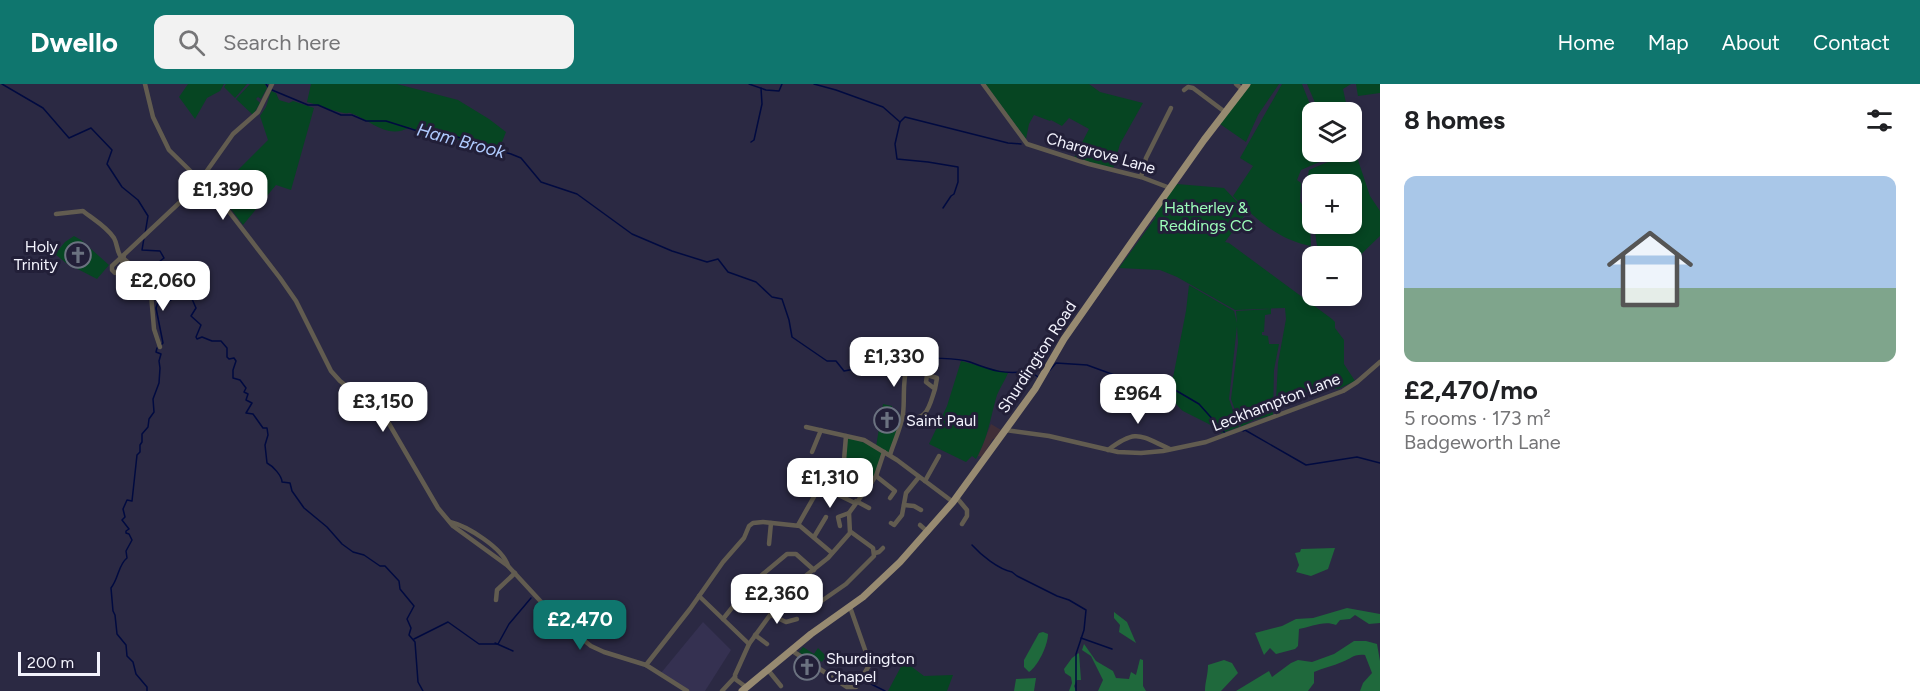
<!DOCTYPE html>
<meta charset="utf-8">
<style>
body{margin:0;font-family:Figtree,sans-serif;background:#f2f2f2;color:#202124;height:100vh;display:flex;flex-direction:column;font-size:22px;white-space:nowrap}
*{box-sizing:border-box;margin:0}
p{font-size:20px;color:#757577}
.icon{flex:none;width:33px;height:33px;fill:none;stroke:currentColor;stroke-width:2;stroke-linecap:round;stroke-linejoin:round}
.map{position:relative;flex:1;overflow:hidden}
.panel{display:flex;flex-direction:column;background:#fff;width:540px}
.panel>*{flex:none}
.controls{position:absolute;left:1302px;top:18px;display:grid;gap:12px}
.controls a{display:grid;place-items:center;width:60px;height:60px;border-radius:12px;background:#fff;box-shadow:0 3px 9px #0003;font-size:30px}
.scale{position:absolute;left:18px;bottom:15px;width:82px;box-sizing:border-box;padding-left:6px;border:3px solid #f3f3fd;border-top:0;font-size:16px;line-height:21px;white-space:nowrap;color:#f3f3fd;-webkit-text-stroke:4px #221f38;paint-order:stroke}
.price{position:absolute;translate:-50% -51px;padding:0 14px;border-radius:12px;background:#fff;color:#222;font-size:20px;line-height:39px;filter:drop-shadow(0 2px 3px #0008)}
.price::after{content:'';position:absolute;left:50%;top:36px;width:18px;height:14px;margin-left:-9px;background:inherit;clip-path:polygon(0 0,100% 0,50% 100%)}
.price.selected{background:#0f766e;color:#fff}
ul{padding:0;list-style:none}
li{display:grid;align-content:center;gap:12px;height:318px;padding:0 24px}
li+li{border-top:2px solid #e0e0e0}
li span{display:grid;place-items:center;height:186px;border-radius:12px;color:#555}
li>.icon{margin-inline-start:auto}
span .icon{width:108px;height:108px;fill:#fffc;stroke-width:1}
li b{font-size:26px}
h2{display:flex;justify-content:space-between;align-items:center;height:72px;padding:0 24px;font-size:26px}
header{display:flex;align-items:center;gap:36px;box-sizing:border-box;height:84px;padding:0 30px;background:#0f766e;color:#fff}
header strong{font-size:28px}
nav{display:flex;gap:33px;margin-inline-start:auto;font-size:21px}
.search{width:420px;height:54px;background:#f2f2f2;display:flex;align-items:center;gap:15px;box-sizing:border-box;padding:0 21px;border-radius:12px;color:#757577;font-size:22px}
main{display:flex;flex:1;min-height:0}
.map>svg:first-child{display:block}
.commercial{fill:#402e37}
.built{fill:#353151}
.green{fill:#064522}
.forest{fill:#1f693c}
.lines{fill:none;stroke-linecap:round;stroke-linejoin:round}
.stream{stroke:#000a40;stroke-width:1.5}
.minor{stroke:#625c50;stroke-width:4.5}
.major{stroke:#978a71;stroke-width:7}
.labels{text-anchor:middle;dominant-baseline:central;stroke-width:6;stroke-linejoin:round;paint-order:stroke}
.street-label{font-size:16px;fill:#f3f3fd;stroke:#221f38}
.park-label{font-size:16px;fill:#9cfeba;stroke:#221f38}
.poi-label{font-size:16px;fill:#f3f3fd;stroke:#221f38;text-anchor:start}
.water-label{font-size:18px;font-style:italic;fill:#afcafe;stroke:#221f38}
</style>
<header>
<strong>Dwello</strong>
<div class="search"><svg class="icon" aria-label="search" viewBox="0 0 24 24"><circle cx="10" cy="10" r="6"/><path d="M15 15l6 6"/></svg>Search here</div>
<nav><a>Home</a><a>Map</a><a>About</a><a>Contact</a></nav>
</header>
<main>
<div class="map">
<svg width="1380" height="607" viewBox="0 0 1380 607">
<rect width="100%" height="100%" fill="#2b2943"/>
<path class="commercial" d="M991,340l10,6 -5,8 -3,1 -11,18 -4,-1z"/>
<path class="built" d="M703,538l28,28 -26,41h-18l-26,-18z"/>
<g class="green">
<path d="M188,0h36l-4,7 -13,7 -12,21 -16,-22z"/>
<path d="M226,0h21l-12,14 -11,-11z"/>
<path d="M250,0h15l2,4 -6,11 -3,-2 -2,2 4,4 -7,12 -17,-16z"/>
<path d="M311,0h86l61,16 31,19 17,13 -6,15v7l-13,2c-13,-20 -39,-16 -60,-20 -6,-1 -11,-5 -17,-9 -22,13 -39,-6 -57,-13 -7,-3 -2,0 -9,-1 -12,-2 -25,-8 -37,-11z"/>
<path d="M985,0h104l11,8 43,11 -23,41 -7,25 -39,-11 15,-29 -20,-11 -7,8 -11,-6 -1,1 -16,-6 -5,9 -3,15z"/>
<path d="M1251,0h28l-21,31 -12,27 -26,-18z"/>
<path d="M1282,0h20l11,28 -1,40h10l2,8 -23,10 -4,10 4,3 -1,18 10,20 1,25c-33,-6 -55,-27 -78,-50l20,-30 -13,-8z"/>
<path d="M1307,0h44l-8,5 5,23h-29z"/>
<path d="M1356,0h24v9l-22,3z"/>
<path d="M271,7l5,2 3,7 10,3 4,-2 21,7 -23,82 -15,-5 -33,40 -12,-16 11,-18 -11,-8 7,-13 30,-30 -8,-24 6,-9z"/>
<path d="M1352,46l4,21 -29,9 -2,-8h27z"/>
<path d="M1356,70l14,42 10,15v25l-28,27v-7c-32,0 -36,2 -37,-32h37v-40h-40v27l-6,-26 3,-15 16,-7z"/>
<path d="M1177,100l47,4 23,24 -33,45 11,-15 4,1 103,76 3,3v6l9,12v24l11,17 -17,8 -11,-2 -14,2 -10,5 -6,8 -21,-2 2,-37 8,-44 -1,-11 -50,2 -58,-33 -17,-7 -41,-2 37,-51 -3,-2z"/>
<path d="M74,152l7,4 28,25 -12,14 -31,-16 -11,-9 10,-12z"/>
<path d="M1189,201l45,26 3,12 -1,-12 35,-2v5l-6,1 -1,17h-2v3l6,1 1,8h10l-5,26 -1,45 -19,5 -13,7 -1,-3 -9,-25 7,-56 -1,-17 -8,73 10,28 -17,6c-12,-10 -26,-15 -39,-22 -5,-4 -8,-10 -14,-13l17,-87z"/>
<path d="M961,277l47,12c-3,7 -8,15 -11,22 -7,23 -8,41 -21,64l-4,-3 -6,6 -37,-18 18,-38z"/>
<path d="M883,320l9,2 -1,7 12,3 -13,39 -5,-3 -9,24 -6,1 -25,-16 1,-25 30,11z"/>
<path d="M803,563l11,7 4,-6 8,8 -4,6 -10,-7 -3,4 -10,-7z"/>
<path d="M904,577l20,15 29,-1 -6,16h-59z"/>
</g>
<g class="forest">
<path d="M1335,464l-7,21 -17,7 -15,-4 3,-7 -4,-12 5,-1 1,-3z"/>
<path d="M1347,524l33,6v9l-11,1 -14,-9 -5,4 -10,1 -4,5c-12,-5 -25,2 -37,4l-1,17 -3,3 -19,5 -6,-6 -6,7 -9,-22 27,-7 14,-7 17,-1z"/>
<path d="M1114,528l13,10 9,21 -17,-11 1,-7 -6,-7z"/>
<path d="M1043,548l5,2c0,11 -10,32 -19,38l-5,-5v-7l15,-27z"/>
<path d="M1354,557h12l11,3 3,17v30h-20l3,-8 9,-10 -7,-18c-13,-1 -13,4 -23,7 -9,4 -19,6 -28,10v11l-6,8h-72l33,-20 3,6 19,-14 7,-3 14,2 22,-8z"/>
<path d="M1084,560l12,17 17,10 3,7 13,1 2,-7 5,3 4,-16 3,1v26l3,5h-48l5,-11 -12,-24 -9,-6z"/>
<path d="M1079,569l2,27h-4l-3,6 2,5h-7l3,-8 -1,-6 -6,-4 -1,-4 8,-11z"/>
<path d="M1224,576l8,3 6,10 -17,18h-16c0,-9 3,-16 3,-26z"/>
<path d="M1036,594l-2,13h-20l2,-12z"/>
</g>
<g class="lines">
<g class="stream">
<path d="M2,0l41,24 26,30 22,-10 21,22 -5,14 15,23 16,13 10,16 -3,18"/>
<path d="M266,0l2,3"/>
<path d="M749,0l17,6 13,1 3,-7"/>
<path d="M814,0l22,6 47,17 17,15 5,-5 103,26 13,1"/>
<path d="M272,6l36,15h10l23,10h11l14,6h20l38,12 27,2 60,19 10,4 20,24 36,12 55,40 40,17 35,11 11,-3 10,13 28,10 16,15 10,2 7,21 3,17 35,24h9l8,10 22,-4 9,3 2,3 8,-3 3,-3 16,4"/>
<path d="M900,38l-5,22 2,15 31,3 30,5v15l-4,12 -3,2 -8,12"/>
<path d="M751,58l3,-2 8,-36 -1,-16"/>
<path d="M144,154l-2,12 18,1 4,7 -18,14 10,12 3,7 10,10 19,-11 8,18 -5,8 10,9 -5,12 1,2 5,-2 10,4h9l6,7v9l2,2 5,-1 2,3 -3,9v8l7,2 6,8 -2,4 4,2 -2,6 6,3 -6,10 7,1 10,14h4l1,7 -3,10 2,18c6,3 15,13 15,19l8,1 2,8 12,17 23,19 15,17 11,8 11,3 16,11h5l14,15 1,8 14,17 -7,13 4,9 -2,7 6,7 3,40 5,9"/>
<path d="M161,210l-5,14 7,35 -2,2"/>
<path d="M909,282l4,-6c13,-3 45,-2 57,2 23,9 35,13 60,9l8,6"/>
<path d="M1050,286l6,-7 31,2 41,15 42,7 29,17 26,29"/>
<path d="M1243,347l2,-1 61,35 51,-8 23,6"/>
<path d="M972,461c9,10 26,24 40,27l5,4 40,20 12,4 17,10 -2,20 -8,24v37"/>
<path d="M1081,554l31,11"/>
<path d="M414,555l34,-17 31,22h19l11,-20 22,-26"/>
<path d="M495,559l18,8"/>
<path d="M871,600l14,7"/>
<path d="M147,607v-4l-11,-13 -3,-12 -6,-6 -1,-11 -9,-11 -2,-19 -2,-4 -2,-23c8,-10 7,-23 16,-30l-1,-7 6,-11 -3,-6 -3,-1v-2l3,-2 -7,-9 3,-3 -2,-8 4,-9 5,1 5,-46 3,-3v-7l2,-3v-8l6,-7 1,-8 5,-7 -1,-13 6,-16 1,-15 -1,-7 2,-7 -5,-2 1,-4"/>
</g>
<g class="minor">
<path d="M145,0l8,33 16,33 51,50 60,78 16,23 35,70 9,10 37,28 11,13 50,86 15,18 55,40 48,52 35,28 13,6 42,13 41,26"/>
<path d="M983,0l44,60 62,20 52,13 29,11"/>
<path d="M1236,0l7,6"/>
<path d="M1184,6l4,-3 5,1 32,24"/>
<path d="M1141,93l5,-19 25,-50"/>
<path d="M56,130l27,-3c11,9 23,15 31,27 4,7 2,12 7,19"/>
<path d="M124,171l-3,14 -6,4 -3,-3v-4l82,-77 39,-55 25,-22 14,-28"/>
<path d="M124,175l6,5 21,30 3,35 6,18"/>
<path d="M903,332c24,8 26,-9 32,-27l-9,-7 1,-7 10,3 -2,11"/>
<path d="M806,343l58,13 33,20 56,42"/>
<path d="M1005,346l44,6 69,16 23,1 22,-2 43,-9 137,-51 14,-9 23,-20"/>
<path d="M846,352l-2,24 28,22"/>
<path d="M1108,366c29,-22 32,-14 62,-1"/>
<path d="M812,368l9,-22"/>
<path d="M890,371c4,-13 11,-27 13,-41 2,-16 -1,-32 4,-47"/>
<path d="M824,385l20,-9"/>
<path d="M805,387l-2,1 3,12 9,11"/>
<path d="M876,392l19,15 -5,7"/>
<path d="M925,397l14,-25"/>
<path d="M957,414l10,12v6l-5,8"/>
<path d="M856,417l13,7"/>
<path d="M904,421l10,1 7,4"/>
<path d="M450,438c17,4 53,26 58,44"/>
<path d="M891,439l3,2 8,-10 4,-22 13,-16"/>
<path d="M798,441l17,-30 5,-6h6l29,14"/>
<path d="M920,441l8,7"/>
<path d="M840,442l-2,-9 11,-4"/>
<path d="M814,453l12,-20"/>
<path d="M769,460l2,-21"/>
<path d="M875,469l4,-1 4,-4"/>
<path d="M699,512l50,48"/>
<path d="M496,516l1,-10 18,-17"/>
<path d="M807,523l3,2 36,-25 28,-28 -1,-8 -22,-16"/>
<path d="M771,531l15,7 11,-3"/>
<path d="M723,535l28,-35 36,-30h9l18,16"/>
<path d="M755,551l12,9"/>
<path d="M791,566l56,37h9l14,-23 -20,-57"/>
<path d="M646,581l44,-56 33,-47 21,-24 5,-12 4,-3 10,-1 37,4 32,27"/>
<path d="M768,586l13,16"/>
<path d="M746,603l-11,-8v-4l14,-31 40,-55 39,-31 22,-25 -1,-20 27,-37 8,-24"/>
<path d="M722,607l13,-14"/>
</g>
<path class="major" d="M742,607l69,-57 52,-37 37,-35 53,-60 82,-113 29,-50 72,-103 68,-96 43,-56"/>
</g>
<defs>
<g id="church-ring" transform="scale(1.35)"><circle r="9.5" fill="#221f38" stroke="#6b7280" stroke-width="1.5"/><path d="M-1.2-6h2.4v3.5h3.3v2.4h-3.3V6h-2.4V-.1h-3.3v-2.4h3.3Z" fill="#6b7280"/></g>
</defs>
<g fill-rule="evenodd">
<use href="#church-ring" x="78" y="171"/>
<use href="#church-ring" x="887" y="336"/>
<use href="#church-ring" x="807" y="583"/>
</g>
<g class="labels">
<g class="street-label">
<text transform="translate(1101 69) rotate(16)">Chargrove Lane</text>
<text transform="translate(1037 273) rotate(-57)">Shurdington Road</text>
<text transform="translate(1276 318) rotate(-21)">Leckhampton Lane</text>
</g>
<g class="park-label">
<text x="1206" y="123">Hatherley &amp;<tspan x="1206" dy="18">Reddings CC</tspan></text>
</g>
<g class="poi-label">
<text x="58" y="162" text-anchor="end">Holy<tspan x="58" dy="18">Trinity</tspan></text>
<text x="906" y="336">Saint Paul</text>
<text x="826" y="574">Shurdington<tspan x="826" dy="18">Chapel</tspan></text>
</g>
<g class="water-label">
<text transform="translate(461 57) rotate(15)">Ham Brook</text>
</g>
</g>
</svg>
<div class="controls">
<a><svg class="icon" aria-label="layers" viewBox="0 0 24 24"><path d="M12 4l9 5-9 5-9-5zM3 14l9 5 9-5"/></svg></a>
<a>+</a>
<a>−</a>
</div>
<div class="scale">200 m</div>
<b class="price" style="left:223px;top:137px">£1,390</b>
<b class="price" style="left:163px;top:228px">£2,060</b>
<b class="price" style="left:894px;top:304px">£1,330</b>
<b class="price" style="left:1138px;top:341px">£964</b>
<b class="price" style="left:383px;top:349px">£3,150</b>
<b class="price" style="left:830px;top:425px">£1,310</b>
<b class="price" style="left:777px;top:541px">£2,360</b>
<b class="price selected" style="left:580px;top:567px">£2,470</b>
</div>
<section class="panel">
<h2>8 homes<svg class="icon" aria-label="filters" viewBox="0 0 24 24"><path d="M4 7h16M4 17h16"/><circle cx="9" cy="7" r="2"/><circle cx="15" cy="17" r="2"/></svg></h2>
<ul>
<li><span style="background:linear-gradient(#a9c7e8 60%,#7fa58c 0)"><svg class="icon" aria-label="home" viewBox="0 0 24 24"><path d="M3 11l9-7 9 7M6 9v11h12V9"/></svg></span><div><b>£2,470/mo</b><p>5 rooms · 173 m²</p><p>Badgeworth Lane</p></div></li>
</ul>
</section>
</main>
